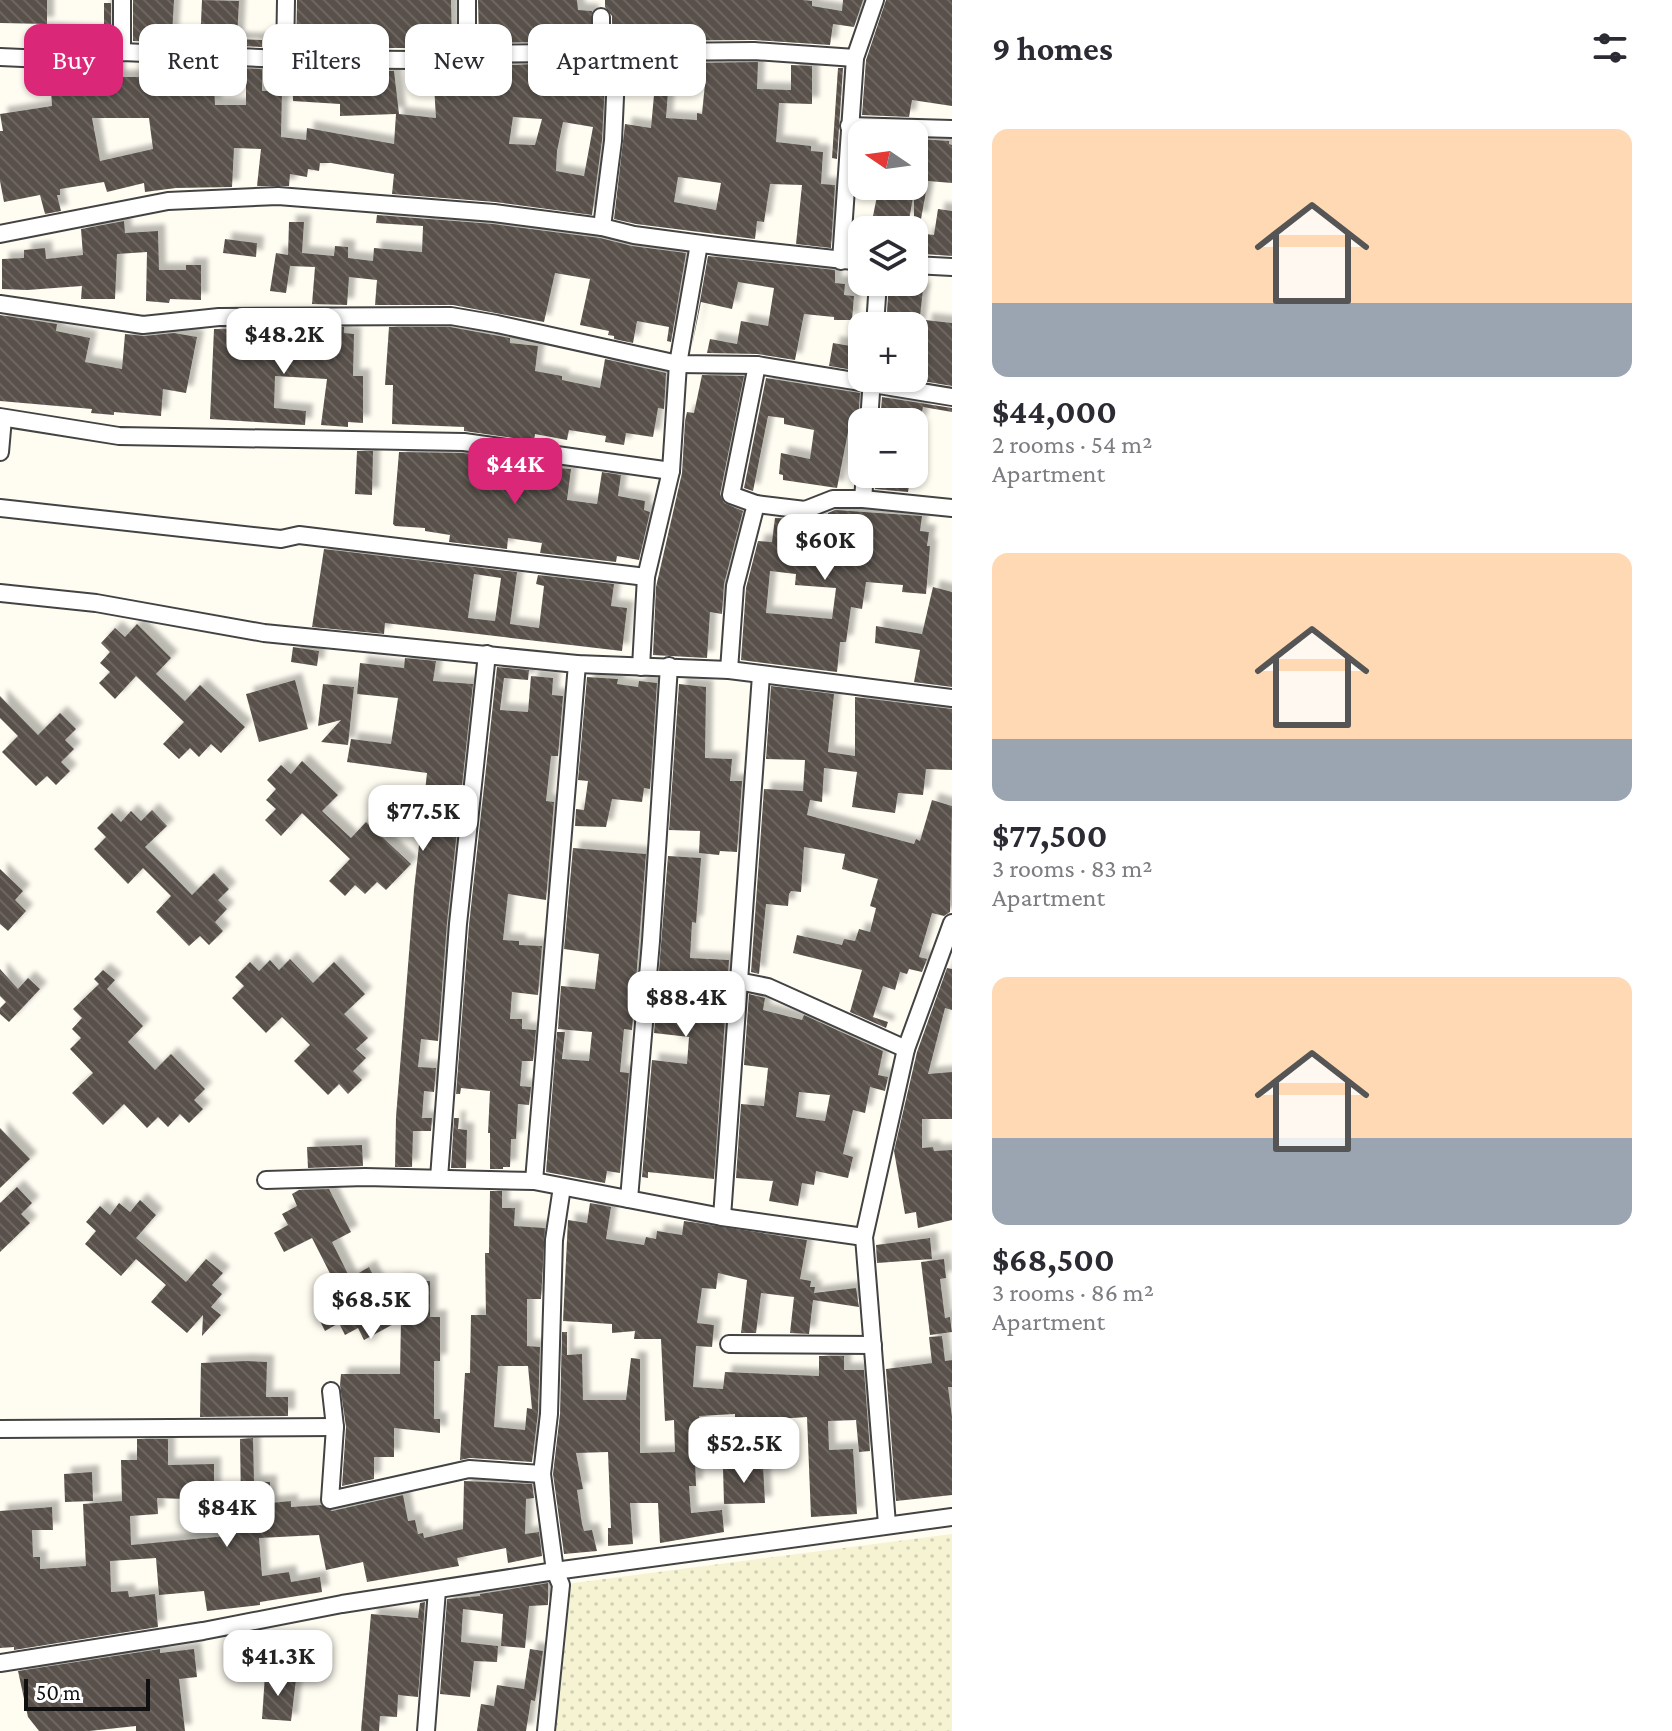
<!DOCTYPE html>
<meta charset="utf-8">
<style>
body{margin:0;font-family:"Crimson Pro",serif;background:#f2f2f3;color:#2b2b33;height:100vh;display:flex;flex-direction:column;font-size:30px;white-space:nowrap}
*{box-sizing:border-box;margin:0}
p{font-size:26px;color:#7c7c81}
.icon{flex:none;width:44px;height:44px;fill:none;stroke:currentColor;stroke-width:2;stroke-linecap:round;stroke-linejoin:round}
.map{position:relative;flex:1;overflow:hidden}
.sheet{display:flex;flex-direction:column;background:#fff;width:720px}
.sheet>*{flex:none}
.hud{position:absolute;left:24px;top:24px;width:760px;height:72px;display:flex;gap:16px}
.needle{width:52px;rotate:283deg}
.tools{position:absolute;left:848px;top:120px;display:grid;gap:16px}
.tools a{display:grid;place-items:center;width:80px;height:80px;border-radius:16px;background:#fff;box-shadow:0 2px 6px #0004;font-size:40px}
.scale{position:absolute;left:24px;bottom:20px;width:126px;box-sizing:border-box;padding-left:8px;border:4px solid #101010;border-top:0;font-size:22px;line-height:28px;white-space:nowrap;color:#101010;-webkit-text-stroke:6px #fff;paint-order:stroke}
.price{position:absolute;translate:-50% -68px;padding:0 18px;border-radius:16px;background:#fff;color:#222;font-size:26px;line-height:52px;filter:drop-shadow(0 2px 4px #0008)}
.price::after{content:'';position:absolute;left:50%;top:48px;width:24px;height:18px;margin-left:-12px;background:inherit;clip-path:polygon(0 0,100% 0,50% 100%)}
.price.selected{background:#db2777;color:#fff}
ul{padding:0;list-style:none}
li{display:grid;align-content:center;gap:16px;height:424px;padding:0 40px}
li span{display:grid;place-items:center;height:248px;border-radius:16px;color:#555}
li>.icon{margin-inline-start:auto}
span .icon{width:144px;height:144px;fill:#fffc;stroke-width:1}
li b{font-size:34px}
h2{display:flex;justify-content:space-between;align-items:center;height:96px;padding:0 40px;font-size:34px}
.tag{padding:0 28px;border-radius:16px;background:#fff;box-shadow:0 2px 6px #0004;font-size:28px;line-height:72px}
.tag.selected{background:#db2777;color:#fff}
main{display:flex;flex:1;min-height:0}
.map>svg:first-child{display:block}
.farmland{fill:url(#farmland-dots)}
.building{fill:url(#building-back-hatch);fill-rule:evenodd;filter:url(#shadow)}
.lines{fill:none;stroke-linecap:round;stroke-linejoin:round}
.street-casing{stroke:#434343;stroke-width:20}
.street{stroke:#fff;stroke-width:16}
</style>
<main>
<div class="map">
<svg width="952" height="1731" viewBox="0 0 952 1731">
<defs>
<pattern id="farmland-dots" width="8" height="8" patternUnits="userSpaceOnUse" patternTransform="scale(2)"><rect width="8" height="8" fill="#f5f3d2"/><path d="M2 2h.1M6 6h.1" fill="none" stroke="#d1cfb3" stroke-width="1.8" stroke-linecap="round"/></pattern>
<pattern id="building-back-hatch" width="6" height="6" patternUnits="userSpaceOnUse" patternTransform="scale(2)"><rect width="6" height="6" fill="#59514c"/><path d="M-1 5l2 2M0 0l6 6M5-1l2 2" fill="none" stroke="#6c6561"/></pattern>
<filter id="shadow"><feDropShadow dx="7" dy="-7" stdDeviation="2" flood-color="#0004"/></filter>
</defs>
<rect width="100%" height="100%" fill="#fffdf2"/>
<path class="farmland" d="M952,1534v197h-399l13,-147z"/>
<g class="building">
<path d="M0,0h47v24l-47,-1z"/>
<path d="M133,0h41l-2,35 3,1v7l-42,-2z"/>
<path d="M202,0l37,1 -2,38 25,1v7l-62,-3z"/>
<path d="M297,0h154l1,45 -34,3h-122z"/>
<path d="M478,0h99l1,10 14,1 -2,31 -111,1z"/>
<path d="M605,0h198l9,1v5l30,5 1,-11h20l-9,27 -21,-3 -3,21 -76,-5 -136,1 -6,-2v-23l-7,-9z"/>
<path d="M886,0h66v106l-40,-6 -3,17 -47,-2 4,-55z"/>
<path d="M104,3h7v39l-75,6 1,-19 67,4z"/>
<path d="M758,62l-1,27 34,1v-25l21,1v38l-33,-1 -3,39 35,4v5l12,1 -2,32 14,1 -4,63 -35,-4 6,-59 -32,-1 -6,38 -7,-1 -2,18 -119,-15 -22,-5 11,-95 26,4 3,-33 -28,-2 2,-30h29l-2,27 13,1 -2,27 31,2v-7l5,1 4,-41 -17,-1 1,-9zM678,177l43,6 -5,27 -42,-8z"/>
<path d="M117,63l1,14h28v-13l29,1 -1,23 40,-3 1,20h31v-28l-44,3 -1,-14 61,3v22h20l-1,46 25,3 1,-12 87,16 2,-30 -56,2v-12l-47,-3 -1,-31 102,1 5,43 37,4 -3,-49 101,-5 -1,23 25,3 2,-17 32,7 1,-16h13l-4,76 -10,75 -97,-13 -103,-8 2,-20 -63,-11h-11l-1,8 -11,-2 -1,8 -17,-3 -1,12h-32l4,-37 -27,-1 -2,39 -56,1 -31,4 -1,-9 -37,9 -3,-10 -44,7v6h-3l4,16 -16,3 -5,-19 -36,7 -4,-21v-50h3l-3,-17 52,-8 -2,-31 -15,-1v-4zM513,117l29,2 -7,26 -26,-1zM92,118h57l4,31 -53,12zM563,122l30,5 -9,49 -28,-5 1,-20z"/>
<path d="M838,68h5l-6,91 -5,-1z"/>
<path d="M919,139l30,2v3l3,1v38l-24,-2 -7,38 -7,-1v-26l-5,28 -36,-4 6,-30h35z"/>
<path d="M938,209l14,2v45l-28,-2 2,-20 8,1z"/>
<path d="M377,215l116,9 107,14 32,8 54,7 -15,89 -4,-1 2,-14 -32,-6 -4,22 -19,-4v-3l-6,-1 1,-4 -29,-6 10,-46 -35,-6 -11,49 -91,-17h-78l2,-25 -28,-3 -2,28 -35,-1 3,-37 -25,-1 -4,27 -16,-2 6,-38 12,2 1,-33h15l-2,31 32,3 1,-10 13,1v11l25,3 1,-13 48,4 1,-26 -47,-3z"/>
<path d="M124,221l1,12 33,-2 1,39h27v-5h15v35l-31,-1 -1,4 -23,-2 1,-49 -30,2 -2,45h-34l1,-13 -55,4 -25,-1v-30l22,-1v-8l21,-2 1,11 37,-4 -2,-26z"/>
<path d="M225,239l32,4 -1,14 -33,-4z"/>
<path d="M708,256l127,14v13l10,1 -1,11 10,1 -2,24h-18v-3l-30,-3 -9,46 -38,-6 -50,-1 3,-14 27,5 4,-23 27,5 6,-38 -36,-6 -6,27 -31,-7 -9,44z"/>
<path d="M889,282h8l-1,5 27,2 -4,37h-33z"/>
<path d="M0,315l57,9 -1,7 34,7 -5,24 37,7 3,-35 19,2 30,-3 23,4 -11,56 -23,-4 -2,27 -47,-4v3l-23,-2 1,-4 -92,-8z"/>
<path d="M925,320l27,3v63l-48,-8h10l2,-15h5z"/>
<path d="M344,327v6l10,1 -1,42h10v47l-15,-1v5l-27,-2 6,-46 -52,-3 -1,32 32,3 -1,14 -95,-6 4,-90 54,1 -1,20 32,2 1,-23z"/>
<path d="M389,327h61l60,11v5l28,3 -3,25 27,5v4l38,8 5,-29 61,14 -2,36 -6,-1 -5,29 -27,-4 -2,12 -19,-3 1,-6 -37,-6 -2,10 -32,-6 -1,7 -70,-10v-4l-72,-3 1,-39h-8z"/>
<path d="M833,343l29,5 -3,23 -30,-5z"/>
<path d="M702,375l42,1 -24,118 4,9 19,8 -19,73 -2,30 -12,-2 -3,46 -54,-3 3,-68 26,-114 3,-52 2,-9 7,1z"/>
<path d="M766,378l94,15 -2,29h-8l-13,66 -54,-8v-5l-4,-1 2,-21 29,6 4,-29 -30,-6v-6l-16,-2 -15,75 -9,-3z"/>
<path d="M882,397l70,11v4l-29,-5 -3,15h-40z"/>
<path d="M357,451h16l-1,44 -17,-1z"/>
<path d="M399,452l64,1 68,9 -1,4 41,3 -4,31 30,4 5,-32 19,3 -3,21 27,5 -1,9 6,2 -11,48 -22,-4 -1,6 -76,-9 2,-10 -34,-5 -1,11 -58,-7 1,-7 -25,-4v-3l-30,-2 -2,-2z"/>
<path d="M876,474h25l-1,5 10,2 -2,11 -33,-3z"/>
<path d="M835,510l87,6 -2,15 9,1 -2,14h3l-4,48 -24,-2 1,-7 -37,-3 -4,27 -11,-2 -5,35h-6l-3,30 -96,-12 5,-72 12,-47 14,1 3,-24 52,2 1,-7zM820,532l35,3 -3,26 -34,-3zM770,571l26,3 -1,11 41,3 -4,31 -66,-6z"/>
<path d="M324,549l193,23 -7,52 29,4 5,-42 -8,-2 2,-9 76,9 -3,22 16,2 -5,43 -237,-28 -1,11 -72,-7zM474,574l27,4 -6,43 -27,-3z"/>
<path d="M933,587l19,5v95l-38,-5 6,-32 -45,-7 1,-17 46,8z"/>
<path d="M137,624l34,34 -15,16 29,27 15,-16 45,42 -24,26 -10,-9 -12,13 -9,-9 -11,11 -16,-15 21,-22 -48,-46 -21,23 -16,-16 11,-11 -10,-9 10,-11 -9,-9 14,-15 10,9z"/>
<path d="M293,647l26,4 -2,15 -26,-4z"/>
<path d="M405,658l31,3 -3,20 40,3 -26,239 -9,118 -17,-2 -3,28 18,1 -2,24 -10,-1 -2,27h10l-1,13h-18l-1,36h-17l1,-50 18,-227 13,-117 -80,-11 4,-23 40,5 7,-46 -41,-4 3,-31 44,5z"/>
<path d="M497,667l32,3 -1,10 -24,-2 -4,32 28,2 3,-36 22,2 -1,17 11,1 -5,60h-7l-5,45 8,1 -8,98 -38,-6 -5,46 16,1v4l23,1 -4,49 -26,-3 -2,27h12v10l14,1 -3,31h-11l-2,25 11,1 -2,18 -11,-1 -2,35h-5l-1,28h-7v2h-13v-36h-2l2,-42 -29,-3 -1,6h-4l13,-169z"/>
<path d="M587,677l31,2 -1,5 21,3 1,-6 18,2 -7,106 -6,-1 -2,14 -30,-3 -6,28 -31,-1 1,-17 8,1 4,-29 -10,-1z"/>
<path d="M295,680l13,49 -49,13 -13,-48z"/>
<path d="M323,684l31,3 -6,58 -27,-3 20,-22 -23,6z"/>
<path d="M679,684l27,3 -1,71 27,1 -2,22h12l-5,71 -17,-1 -1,4 -20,-2 1,-22 -31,-1z"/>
<path d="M771,686l63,8 -6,58 27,4v-59l97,12v61l-26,-1 -3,26 -25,-2 -3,20 -43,-6 5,-35 -33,-4 -2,34 -12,-2 -3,15 107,29 2,-5 4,2 12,-41 20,6 -2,106 -6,4 -12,-3 -13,44 8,2 -5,13 -13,-3 -2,5 -7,-2 -5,18 -12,-4 -10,31 15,5 -2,6 -36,-16 12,-42 -69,-17 4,-18 45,10 2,-6 11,2 4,-12 11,3 6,-24 -6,-2 8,-27 -36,-10 3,-15 -41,-7 -3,45 -10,-1 -2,3 -1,12 -22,-2 -7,70 -8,-2 13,-183 39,2 2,-31 -39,-1z"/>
<path d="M0,696l38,39 22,-22 16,16 -11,11 9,9 -13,13 9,9 -14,14 -9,-9 -11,10 -34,-34 16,-16 -18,-18z"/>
<path d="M302,761l36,34 -16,16 29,27 15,-16 45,42 -25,26 -9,-8 -12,12 -10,-9 -10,11 -16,-15 21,-22 -48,-46 -21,23 -16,-16 11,-11 -10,-9 10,-11 -9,-9 14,-15 10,9z"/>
<path d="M152,810l15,16 -22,21 20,20 27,28 22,-22 15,16 -11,11 9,9 -12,13 8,9 -14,14 -9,-9 -11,10 -33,-34 15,-16 -28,-28 -15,16 -34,-35 12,-12 -9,-9 15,-15 9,9 10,-11 10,10z"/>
<path d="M573,848l73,6 -14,176 -8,-1 -4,43 9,1 -9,100 -13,-2 -2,12 -59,-11 11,-140h8l-3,27 27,2 3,-29 -34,-3 3,-43 34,3 4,-35 -35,-5z"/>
<path d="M668,856l33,2 -5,65 -4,-1 -2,36 39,2 -15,219 -66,-7v6l-6,-1 10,-117 35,4 2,-27 -35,-4z"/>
<path d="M0,869l23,22 -8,9 11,11 -18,20 -8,-7z"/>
<path d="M290,959l23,24 21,-21 31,32 -21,20 24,24 -12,11 10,9 -13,13 9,9 -14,14 -9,-10 -11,11 -34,-34 16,-16 -28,-28 -16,16 -34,-35 12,-12 -9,-9 15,-15 9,9 11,-11 9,10z"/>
<path d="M947,968l5,1v41l-7,-2 -17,66 24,-2v47h-30v29l11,-1 1,4 18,-1v70l-34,8 -2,-16 -11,2 -11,-63 23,-99z"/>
<path d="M0,969l18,20 10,-11 12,11 -31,33 -9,-8v-6l6,-6 -6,-6z"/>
<path d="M103,970l12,10 -8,9 36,37 -15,16 27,28 16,-16 34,35 -11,11 9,9 -14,14 -9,-9 -12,13 -10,-10 -11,11 -23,-24 -21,21 -31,-32 21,-20 -23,-24 11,-11 -9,-9 10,-11 -9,-9 26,-25 -5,-5z"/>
<path d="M749,994l16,4 -2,12 39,10 2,-5 79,36 -5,24 10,2 -3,14 -15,-4 -5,26 -12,-3 -10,44 10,3 -5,21 -32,-7 -2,14 -12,-2 -4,23 -29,-5 4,-20 -37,-3 5,-74 23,2 4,-38 -24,-3zM799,1092l31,3 -5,26 -29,-4z"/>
<path d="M454,1118h5l-1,11 9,1 -1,38h-15z"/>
<path d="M0,1128l30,31 -30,29z"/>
<path d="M362,1145l1,21 -55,2 -1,-21z"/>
<path d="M17,1187l15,16 -11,11 9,9 -30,29v-49z"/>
<path d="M329,1189l22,43 -19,10 18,36 19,-11 26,49 1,-35h34v36h10v44h-6v58h6v14l-46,-5v29h-20v22l-32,7 4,-59 -6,-42 1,-11h59l1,-54 -37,20 -6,-12 -13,7 -6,-12 -14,8 -10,-20 27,-14 -30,-59 -28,14 -10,-19 14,-8 -6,-11 15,-8 -5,-12 7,-4z"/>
<path d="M490,1191h12v17h13l-1,18 31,2 -4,71h-14v47l13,1 -2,66 -6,49 -62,-4 -10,2 5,-87h5l1,-58h15l-1,-62h4zM498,1366h30l4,43 -5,-1 -2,22 -31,-3z"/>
<path d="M140,1200l16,15 -20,23 50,44 20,-23 17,14 -11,12 10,9 -11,13 10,8 -19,21 1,-21 -16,18 -36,-31 15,-17 -30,-26 -15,17 -36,-32 11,-13 -10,-9 14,-16 10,9 9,-12 11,9z"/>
<path d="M590,1203l21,4 -5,32 38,6 2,-8 10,2 1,-8 25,4 2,-14 123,19 -7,39 11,2 -1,6h5l-1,6 42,-5 3,19 -46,-7 -4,34 -19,-1 4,-36 -33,-4 -5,40h-15l6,-53 -29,-7 -2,16 -14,-1 -5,35 17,2 -2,22 -16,-1 -3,41 30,2 2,-17 94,4v-20h25v14h20l6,81 -11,1 -3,-32 -28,1 1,29 24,-1 4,65 -46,3 -4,-100 -30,2v3l-42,-2v-6l-36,2 2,43 -6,1 1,26h-7l2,27 31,-3 2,22 -64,11 -2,-40h-28l3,41 -25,2v-18h3l-3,-76 -32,1 7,36 -6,1 5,34 2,7 8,-1 5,21 -33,3 -11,-80 7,-60 2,-82h5v23l15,-1 1,46h43l5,-42 9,1v94l35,-1 -1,-32 -9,1 -4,-82h-27l1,-8 -23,2v-9l-49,-3 5,-101 19,3z"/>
<path d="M930,1238l2,21 -55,4 -1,-18z"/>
<path d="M944,1259l2,19 -6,1 5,39 5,-1 2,15 -22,3 -9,-73z"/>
<path d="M942,1336l3,25 7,-1v27h-4l4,30v78l-56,6 -10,-132 46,-6 -3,-26z"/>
<path d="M246,1361l21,1 -1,35h22v19l-88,1 1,-54z"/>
<path d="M253,1438l1,44h16v21l21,-2v6l30,-2 11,6 71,-16 5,26 7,-1 3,14 5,-1 1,5 39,-9 1,-48 68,3 2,14 -8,1 -1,35 14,-2 3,24 -34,7 -2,-15 -49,10 2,8 -92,16 -4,-20 -37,8 -7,-35 -60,3 3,38 27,-4 2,10 29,-5 2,15 -62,10v3l-53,6 -3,-20 -45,4 -3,-37 -46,3 1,31 17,-1 1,6 26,-3 3,33 -144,23v-3l-14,1v-137l52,-4 1,23h-21l1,27h7v12l46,-3 -3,-62 39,-3 -1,-41h16v-21h31v26l46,-1v36l-57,-2 1,16 -28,2 1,29 96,-9v-32l14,-1 -1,-64z"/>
<path d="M763,1465l2,38 -41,1 -1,-37z"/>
<path d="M92,1472l1,29 -28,1 -1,-28z"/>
<path d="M548,1583v22l-19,1 -4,42 -24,-2 2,-32 -40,-5 -2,33 37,4 -1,16 -23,-1 -4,36 -30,-3 7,-95 33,-3v-2z"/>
<path d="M425,1602l-7,95 -20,-2 -1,22 -17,-1 -1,15h-18l10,-117 47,4 2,-15z"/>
<path d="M160,1649v4l34,-4 3,28 -18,2 6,52h-49v-5l-47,5h-50l-11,-14 -10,-46z"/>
<path d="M530,1649l13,2 -8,50 -4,-1 -5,31h-49l4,-27 13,2 3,-21 27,4z"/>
<path d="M265,1675l31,4 -5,42 -29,-2z"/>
</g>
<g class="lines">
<g class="street-casing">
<g id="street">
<path d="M122,0v52"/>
<path d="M601,17v29l16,7 -4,88 -11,86"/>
<path d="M467,54v-54"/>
<path d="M0,57l45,2 77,-7 163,7 128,1 54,-6 287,-3 101,7"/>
<path d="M285,59l1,-59"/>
<path d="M849,126l103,3"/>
<path d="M0,234l168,-33 110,-5 216,17 108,14 32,8 83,11 145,16"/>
<path d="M841,261l14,-203 20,-58"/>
<path d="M914,265l38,2"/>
<path d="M0,304l143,21 76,-8 232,-1 46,8 181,40 79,1 195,32"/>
<path d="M875,326l3,-44"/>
<path d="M757,365l-26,130 25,9 49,6 28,-11h30l89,9"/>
<path d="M0,417l119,19 345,6 207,29"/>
<path d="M869,422l3,-44"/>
<path d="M0,452l3,-34"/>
<path d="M863,499l2,-25"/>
<path d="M0,508l281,31 18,-4 347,42"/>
<path d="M0,593l96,10 168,30 313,31 152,6 223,28"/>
<path d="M641,667l5,-90 25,-106 7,-107 21,-120"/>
<path d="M729,670l6,-84 21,-82"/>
<path d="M738,981l30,6 138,62"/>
<path d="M439,1178l19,-254 29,-270"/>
<path d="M266,1180l99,-3 169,4 188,36 142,20"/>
<path d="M534,1181l43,-517"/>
<path d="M629,1199l22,-258 18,-275"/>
<path d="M722,1217l39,-542"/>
<path d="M729,1344l144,1"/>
<path d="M331,1391l4,36 -5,73 139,-31 73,5"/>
<path d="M0,1429l335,-2"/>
<path d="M887,1524l-23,-287 42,-188 46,-126"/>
<path d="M0,1663l203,-32 139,-27 213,-33 397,-54"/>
<path d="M426,1731l11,-141"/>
<path d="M546,1731l15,-146 -6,-14 -13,-97 7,-60 5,-174 8,-53"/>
</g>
</g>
<use href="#street" class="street"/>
</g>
</svg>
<div class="tools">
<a><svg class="needle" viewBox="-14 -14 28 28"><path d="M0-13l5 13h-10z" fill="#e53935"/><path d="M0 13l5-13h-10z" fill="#7c7c81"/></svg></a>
<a><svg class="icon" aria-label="layers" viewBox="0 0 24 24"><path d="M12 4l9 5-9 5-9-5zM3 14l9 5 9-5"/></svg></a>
<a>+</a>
<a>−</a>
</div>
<div class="scale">50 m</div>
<b class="price" style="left:284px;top:376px">$48.2K</b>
<b class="price selected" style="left:515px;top:506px">$44K</b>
<b class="price" style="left:825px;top:582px">$60K</b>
<b class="price" style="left:423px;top:853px">$77.5K</b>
<b class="price" style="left:686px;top:1039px">$88.4K</b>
<b class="price" style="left:371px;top:1341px">$68.5K</b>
<b class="price" style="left:744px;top:1485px">$52.5K</b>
<b class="price" style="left:227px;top:1549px">$84K</b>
<b class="price" style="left:278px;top:1698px">$41.3K</b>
<div class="hud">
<a class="tag selected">Buy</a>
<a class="tag">Rent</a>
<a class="tag">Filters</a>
<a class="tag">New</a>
<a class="tag">Apartment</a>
</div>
</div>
<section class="sheet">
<h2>9 homes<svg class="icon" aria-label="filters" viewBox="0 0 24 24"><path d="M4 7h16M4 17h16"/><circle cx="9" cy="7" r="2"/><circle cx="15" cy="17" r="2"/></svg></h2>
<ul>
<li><span style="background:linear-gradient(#ffd9b3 70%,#9aa5b1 0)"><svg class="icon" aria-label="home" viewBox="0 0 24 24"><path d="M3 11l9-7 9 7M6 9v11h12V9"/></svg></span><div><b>$44,000</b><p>2 rooms · 54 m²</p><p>Apartment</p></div></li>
<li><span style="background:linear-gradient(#ffd9b3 75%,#9aa5b1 0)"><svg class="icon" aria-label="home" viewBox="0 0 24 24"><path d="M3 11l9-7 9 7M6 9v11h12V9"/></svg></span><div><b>$77,500</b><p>3 rooms · 83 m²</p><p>Apartment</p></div></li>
<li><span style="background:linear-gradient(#ffd9b3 65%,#9aa5b1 0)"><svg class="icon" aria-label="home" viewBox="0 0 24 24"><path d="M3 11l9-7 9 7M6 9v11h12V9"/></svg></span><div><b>$68,500</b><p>3 rooms · 86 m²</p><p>Apartment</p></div></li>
</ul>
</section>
</main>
